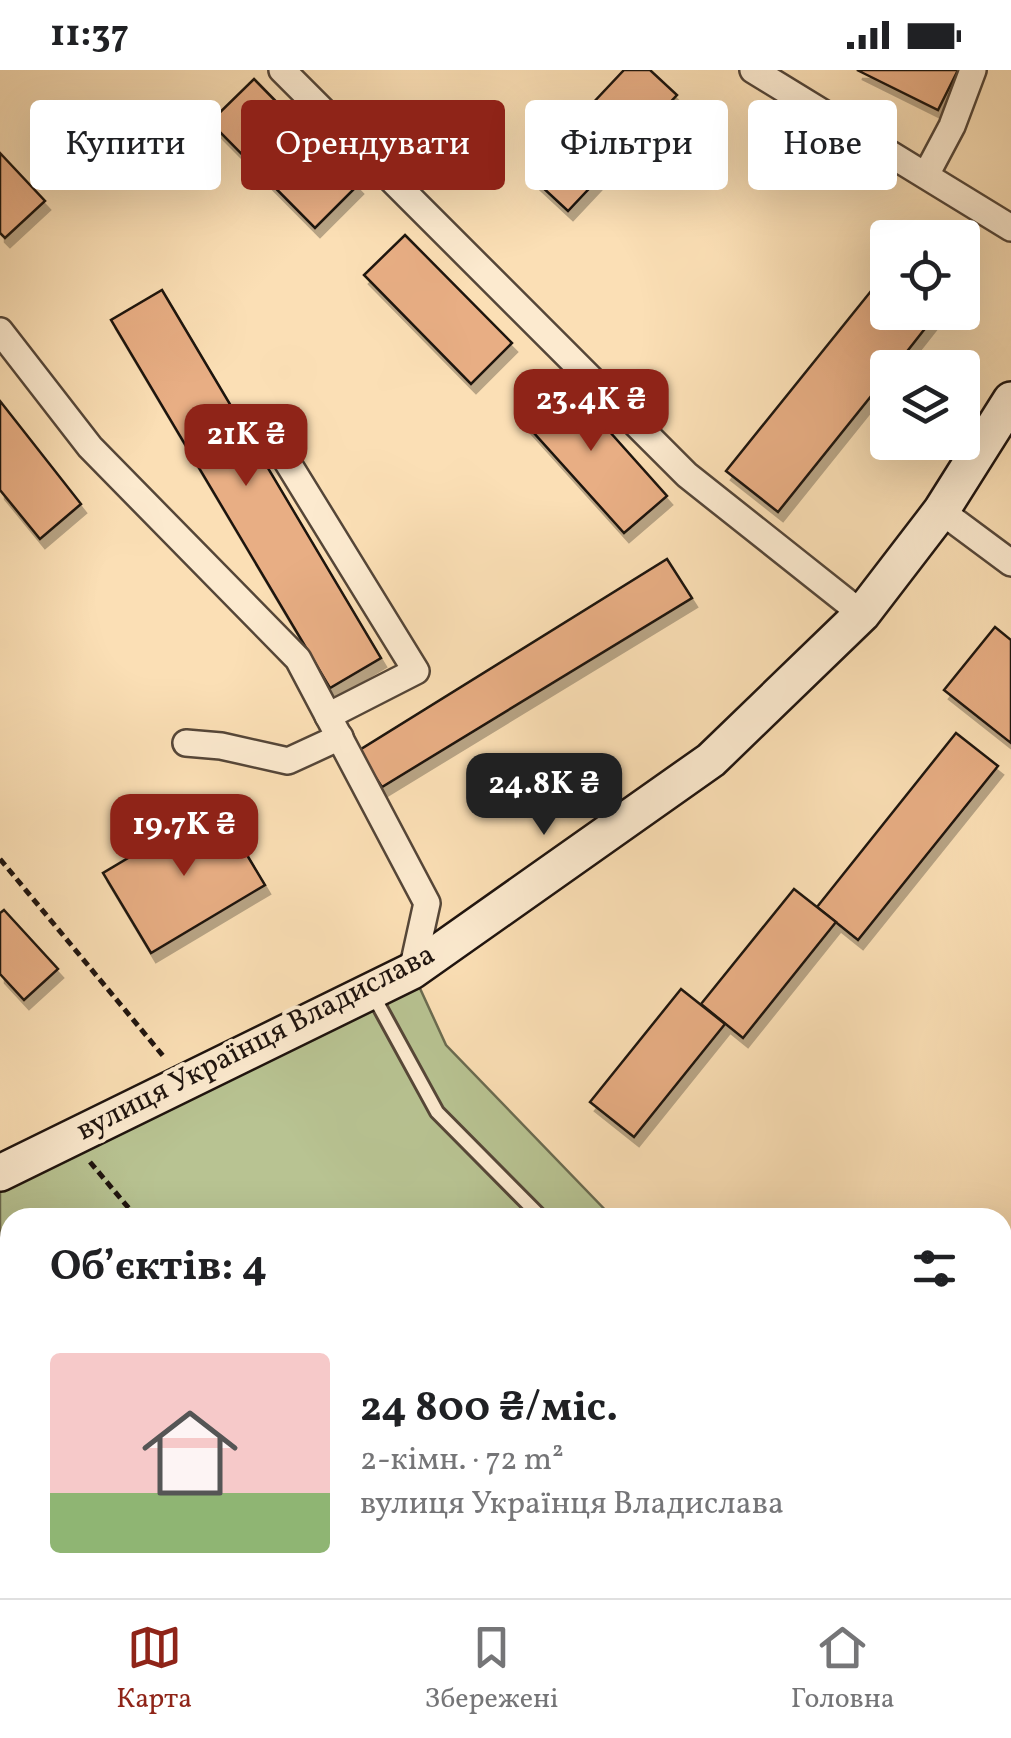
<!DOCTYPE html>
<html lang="uk">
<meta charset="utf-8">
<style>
body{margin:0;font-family:Vollkorn,serif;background:#f6f6f6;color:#202124;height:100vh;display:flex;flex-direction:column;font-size:38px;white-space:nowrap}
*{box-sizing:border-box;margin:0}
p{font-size:32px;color:#757577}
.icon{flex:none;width:55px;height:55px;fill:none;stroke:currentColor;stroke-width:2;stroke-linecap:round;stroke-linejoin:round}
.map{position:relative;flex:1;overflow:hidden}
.side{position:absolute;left:0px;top:1138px;width:1012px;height:392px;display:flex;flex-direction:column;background:#fff;border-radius:30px 30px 0 0;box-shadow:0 10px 40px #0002}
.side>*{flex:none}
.top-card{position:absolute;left:30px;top:30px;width:952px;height:90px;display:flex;gap:20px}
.buttons{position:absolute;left:870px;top:150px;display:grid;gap:20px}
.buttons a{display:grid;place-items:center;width:110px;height:110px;border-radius:10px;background:#fff;box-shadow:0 10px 40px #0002;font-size:50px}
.price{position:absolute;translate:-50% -85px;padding:0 22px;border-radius:20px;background:#8f2418;color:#fff;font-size:32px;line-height:65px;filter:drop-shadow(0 2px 5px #0008)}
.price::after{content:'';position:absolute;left:50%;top:60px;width:30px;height:22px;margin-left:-15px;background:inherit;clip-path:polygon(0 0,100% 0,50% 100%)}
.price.active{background:#222;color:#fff}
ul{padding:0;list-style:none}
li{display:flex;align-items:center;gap:30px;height:250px;padding:0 50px}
li span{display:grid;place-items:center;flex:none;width:280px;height:200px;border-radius:10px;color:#555}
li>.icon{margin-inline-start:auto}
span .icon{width:120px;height:120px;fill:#fffc;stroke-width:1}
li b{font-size:42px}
h2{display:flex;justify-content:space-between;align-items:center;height:120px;padding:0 50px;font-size:42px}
.chip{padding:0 35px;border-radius:10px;background:#fff;box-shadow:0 10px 40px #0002;font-size:35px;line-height:90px}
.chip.active{background:#8f2418;color:#fff}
.status{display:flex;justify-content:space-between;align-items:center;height:70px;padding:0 50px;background:#fff;direction:ltr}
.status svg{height:28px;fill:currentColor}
.dock{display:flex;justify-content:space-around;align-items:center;height:140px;border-top:2px solid #e0e0e0;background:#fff;font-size:28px;color:#757577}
.dock a{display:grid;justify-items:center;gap:5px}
.dock .active{color:#8f2418}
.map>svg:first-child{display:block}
.green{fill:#b8c392;stroke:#6b6b50;stroke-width:2.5}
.building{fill:#e8ae84;stroke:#1e130e;stroke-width:2.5;filter:url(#shadow)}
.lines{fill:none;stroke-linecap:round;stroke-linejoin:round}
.lane-casing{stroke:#554638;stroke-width:18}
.street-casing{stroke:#554638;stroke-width:30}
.secondary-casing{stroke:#1e130e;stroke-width:40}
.path{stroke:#1e130e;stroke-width:5;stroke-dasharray:8 5;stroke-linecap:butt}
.lane{stroke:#fceacf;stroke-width:12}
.street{stroke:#fceacf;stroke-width:25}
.secondary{stroke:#fceacf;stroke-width:35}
.labels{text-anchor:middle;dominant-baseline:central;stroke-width:8;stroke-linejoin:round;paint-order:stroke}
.street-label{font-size:30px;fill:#1e130e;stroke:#fceacf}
</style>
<div class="status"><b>11:37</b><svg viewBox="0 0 49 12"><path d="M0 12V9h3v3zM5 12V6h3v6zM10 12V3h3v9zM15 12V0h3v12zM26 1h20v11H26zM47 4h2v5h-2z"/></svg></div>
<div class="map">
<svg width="1011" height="1528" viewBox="0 0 1011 1528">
<defs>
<filter id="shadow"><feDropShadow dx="5" dy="9" stdDeviation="0" flood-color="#0004"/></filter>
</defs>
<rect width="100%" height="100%" fill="#fbdfb5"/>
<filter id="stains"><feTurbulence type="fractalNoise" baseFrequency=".002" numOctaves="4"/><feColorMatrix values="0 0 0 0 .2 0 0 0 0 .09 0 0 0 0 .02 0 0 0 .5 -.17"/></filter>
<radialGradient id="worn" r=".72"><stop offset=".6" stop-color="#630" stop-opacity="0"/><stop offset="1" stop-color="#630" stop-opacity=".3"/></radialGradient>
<path class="green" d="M412,901l34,74 166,172 -602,1v372h967l8,8h-985v-424z"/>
<g class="building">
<path d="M624,0h26l27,25 -109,116 -41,-38z"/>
<path d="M857,0h101l-20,40z"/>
<path d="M254,9l104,106 -43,43 -105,-106z"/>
<path d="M0,83l45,48 -40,37 -5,-5z"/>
<path d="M405,165l107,108 -41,41 -107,-109z"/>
<path d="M888,200v42h50l-44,56h-6v7l-110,137 -52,-41z"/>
<path d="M162,220l219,368 -51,30 -219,-368z"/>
<path d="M559,305l108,121 -43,37 -108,-120z"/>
<path d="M0,331l81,103 -41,35 -40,-49z"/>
<path d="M667,489l25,39 -310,189 -24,-36z"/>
<path d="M995,557l16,13v103l-67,-53z"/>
<path d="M956,663l42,33 -140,174 -41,-33z"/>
<path d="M217,735l48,80 -114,68 -48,-80z"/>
<path d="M794,819l42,33 -93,116 -42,-34z"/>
<path d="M4,840l54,59 -34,31 -24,-26v-61z"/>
<path d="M681,919l44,35 -91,113 -44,-35z"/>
<path d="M0,1468l10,17v25l-10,6z"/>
</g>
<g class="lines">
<g class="lane-casing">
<g id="lane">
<path d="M373,925l64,117 105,106"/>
<path d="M913,1520l8,8"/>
</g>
</g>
<g class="street-casing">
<g id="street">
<path d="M282,0l405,405 175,139"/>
<path d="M753,0l258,158"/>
<path d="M926,105l26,-49 21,-56"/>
<path d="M0,261l90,116 208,212 129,244 -15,68"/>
<path d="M275,372l141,229 -88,45"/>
<path d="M941,441l70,52"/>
<path d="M186,673l35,3 67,15 52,-24"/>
</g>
</g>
<g class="secondary-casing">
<path id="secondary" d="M0,1103l412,-202 299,-211 151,-146 79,-103 70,-111"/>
</g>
<g class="path">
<path d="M0,789l164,198"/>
<path d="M90,1092l47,56"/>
<path d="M0,1316l10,-6"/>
<path d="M469,1520l7,8"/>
<path d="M149,1528l10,-8"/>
</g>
<use href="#lane" class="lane"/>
<use href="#street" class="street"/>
<use href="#secondary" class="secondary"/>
</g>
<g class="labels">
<g class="street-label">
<text transform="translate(256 973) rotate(-27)">вулиця Українця Владислава</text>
</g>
</g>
<rect width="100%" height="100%" filter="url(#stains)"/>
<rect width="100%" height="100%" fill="url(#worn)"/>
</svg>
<div class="buttons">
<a><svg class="icon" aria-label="locate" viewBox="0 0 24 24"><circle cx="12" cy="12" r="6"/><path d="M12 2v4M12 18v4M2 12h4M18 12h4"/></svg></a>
<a><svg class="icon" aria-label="layers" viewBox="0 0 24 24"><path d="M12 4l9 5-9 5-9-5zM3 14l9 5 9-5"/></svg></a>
</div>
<b class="price" style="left:591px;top:384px">23.4K ₴</b>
<b class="price" style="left:246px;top:419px">21K ₴</b>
<b class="price active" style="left:544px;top:768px">24.8K ₴</b>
<b class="price" style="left:184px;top:809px">19.7K ₴</b>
<div class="top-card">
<a class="chip">Купити</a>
<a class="chip active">Орендувати</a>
<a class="chip">Фільтри</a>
<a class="chip">Нове</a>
</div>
<section class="side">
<h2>Об’єктів: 4<svg class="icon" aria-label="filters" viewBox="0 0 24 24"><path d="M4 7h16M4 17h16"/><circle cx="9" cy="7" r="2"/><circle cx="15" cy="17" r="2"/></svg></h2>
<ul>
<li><span style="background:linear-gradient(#f6c9c9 70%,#8fb573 0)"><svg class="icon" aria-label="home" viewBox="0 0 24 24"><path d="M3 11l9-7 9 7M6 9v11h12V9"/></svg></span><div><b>24 800 ₴/міс.</b><p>2-кімн. · 72 m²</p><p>вулиця Українця Владислава</p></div></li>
</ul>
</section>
</div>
<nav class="dock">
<a class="active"><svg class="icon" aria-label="map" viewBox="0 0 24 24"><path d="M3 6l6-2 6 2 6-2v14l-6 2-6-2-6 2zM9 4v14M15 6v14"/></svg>Карта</a>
<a><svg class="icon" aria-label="saved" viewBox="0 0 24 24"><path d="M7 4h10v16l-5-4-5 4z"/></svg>Збережені</a>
<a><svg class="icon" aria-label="home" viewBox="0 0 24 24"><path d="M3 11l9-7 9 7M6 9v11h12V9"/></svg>Головна</a>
</nav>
